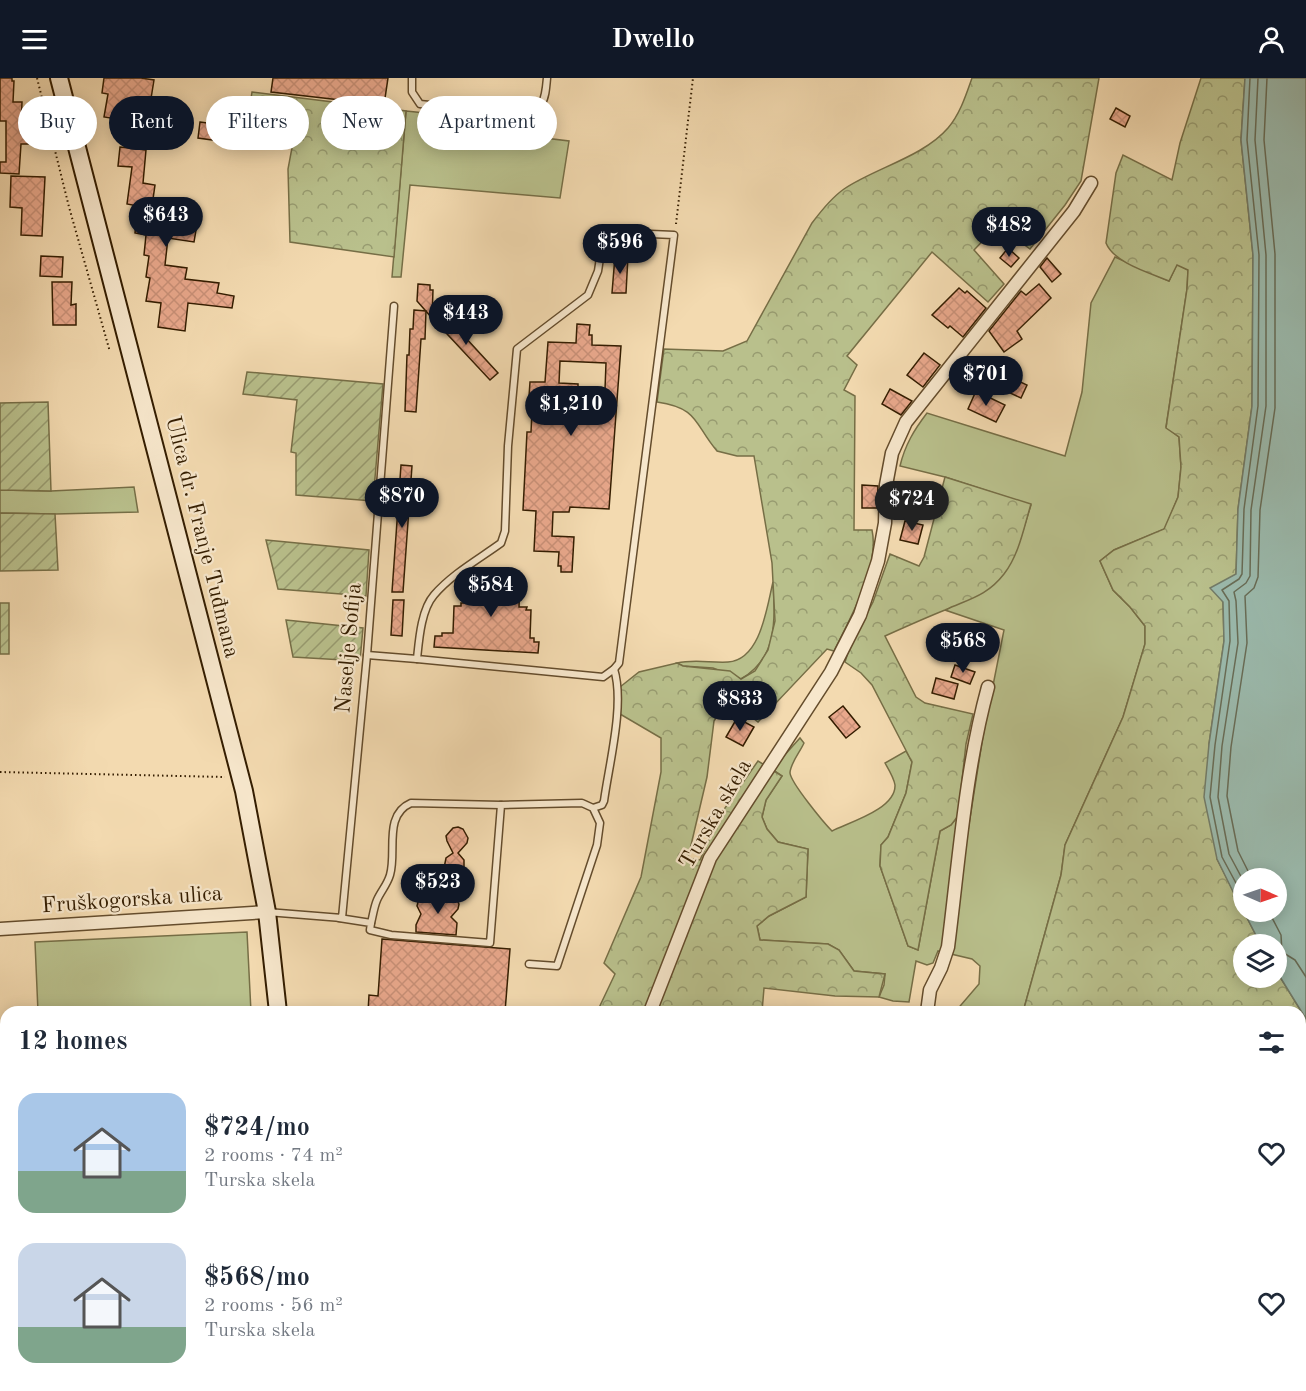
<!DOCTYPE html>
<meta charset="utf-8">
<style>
body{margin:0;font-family:"Old Standard TT",serif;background:#f6f6f7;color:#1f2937;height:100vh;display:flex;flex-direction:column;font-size:22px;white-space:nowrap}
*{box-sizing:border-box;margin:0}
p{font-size:20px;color:#747a83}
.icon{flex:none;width:33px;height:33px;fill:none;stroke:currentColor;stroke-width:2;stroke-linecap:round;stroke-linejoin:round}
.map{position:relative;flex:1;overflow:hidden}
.panel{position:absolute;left:0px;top:928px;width:1306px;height:386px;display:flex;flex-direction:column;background:#fff;border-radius:18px 18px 0 0;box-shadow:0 3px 15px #0003}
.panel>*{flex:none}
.banner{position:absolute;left:18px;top:18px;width:600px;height:54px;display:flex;gap:12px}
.needle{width:39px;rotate:92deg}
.controls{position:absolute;left:1233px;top:790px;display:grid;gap:12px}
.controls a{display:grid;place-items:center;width:54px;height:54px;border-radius:50%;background:#fff;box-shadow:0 3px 15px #0003;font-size:30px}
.price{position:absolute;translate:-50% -51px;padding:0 14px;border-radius:21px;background:#111827;color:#fff;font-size:20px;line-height:39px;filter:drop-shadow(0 2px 3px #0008)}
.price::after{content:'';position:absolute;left:50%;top:36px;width:18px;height:14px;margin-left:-9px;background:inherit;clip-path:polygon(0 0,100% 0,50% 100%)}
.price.selected{background:#222;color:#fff}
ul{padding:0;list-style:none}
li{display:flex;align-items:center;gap:18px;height:150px;padding:0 18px}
li span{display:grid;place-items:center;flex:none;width:168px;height:120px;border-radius:18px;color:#555}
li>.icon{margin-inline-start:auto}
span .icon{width:72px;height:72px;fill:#fffc;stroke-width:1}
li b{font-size:26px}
h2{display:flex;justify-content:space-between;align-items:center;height:72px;padding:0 18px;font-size:26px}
.tag{padding:0 21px;border-radius:27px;background:#fff;box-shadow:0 3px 15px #0003;font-size:21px;line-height:54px}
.tag.selected{background:#111827;color:#fff}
header{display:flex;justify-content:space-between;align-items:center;height:78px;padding:0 18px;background:#111827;color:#fff;font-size:27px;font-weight:700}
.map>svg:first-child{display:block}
.grass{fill:#b9c08c;stroke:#766e46;stroke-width:1.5}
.forest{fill:url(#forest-crowns);stroke:#766e46;stroke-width:1.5}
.garden{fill:url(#garden-furrows);stroke:#766e46;stroke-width:1.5}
.water{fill:#9bbaad;stroke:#727b68;stroke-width:1.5}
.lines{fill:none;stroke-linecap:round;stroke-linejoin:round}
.shore{stroke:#686c56;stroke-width:1.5}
.building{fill:url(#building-cross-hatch);stroke:#341d00;stroke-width:1.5;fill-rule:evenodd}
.lane-casing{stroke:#644c2c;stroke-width:9}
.street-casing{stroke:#644c2c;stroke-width:15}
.secondary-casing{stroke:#341d00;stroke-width:20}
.path{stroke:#341d00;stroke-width:2;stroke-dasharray:1.5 3;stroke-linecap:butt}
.lane{stroke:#f7e7cc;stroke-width:6}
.street{stroke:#f7e7cc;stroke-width:12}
.secondary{stroke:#f7e7cc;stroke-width:16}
.labels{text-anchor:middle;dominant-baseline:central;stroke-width:4.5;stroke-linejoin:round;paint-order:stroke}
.street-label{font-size:22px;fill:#341d00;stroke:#f7e7cc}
</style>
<header><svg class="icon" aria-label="menu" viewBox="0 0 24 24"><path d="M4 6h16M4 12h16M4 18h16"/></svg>Dwello<svg class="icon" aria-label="person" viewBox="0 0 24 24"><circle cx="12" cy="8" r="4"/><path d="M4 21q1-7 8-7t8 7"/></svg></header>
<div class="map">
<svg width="1306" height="1313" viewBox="0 0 1306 1313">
<defs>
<pattern id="forest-crowns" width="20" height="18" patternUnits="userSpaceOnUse" patternTransform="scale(1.5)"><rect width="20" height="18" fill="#b9c08c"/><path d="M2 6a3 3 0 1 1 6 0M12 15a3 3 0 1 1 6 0" fill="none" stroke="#979b70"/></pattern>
<pattern id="garden-furrows" width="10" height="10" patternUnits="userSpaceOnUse" patternTransform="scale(1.5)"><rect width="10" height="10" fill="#b9c08c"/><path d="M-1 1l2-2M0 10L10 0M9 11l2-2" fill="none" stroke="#979b70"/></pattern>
<pattern id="building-cross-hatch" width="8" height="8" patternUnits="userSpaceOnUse" patternTransform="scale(1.5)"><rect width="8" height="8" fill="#e9a88c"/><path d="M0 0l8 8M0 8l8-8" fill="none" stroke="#c89077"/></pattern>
</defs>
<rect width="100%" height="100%" fill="#f3dab0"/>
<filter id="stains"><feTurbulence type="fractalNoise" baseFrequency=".00333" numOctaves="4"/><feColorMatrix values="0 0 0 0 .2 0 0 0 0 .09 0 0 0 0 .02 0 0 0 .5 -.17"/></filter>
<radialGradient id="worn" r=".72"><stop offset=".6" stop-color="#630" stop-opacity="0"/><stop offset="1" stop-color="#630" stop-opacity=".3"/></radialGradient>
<g class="grass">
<path d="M406,33l116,12 -2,12 49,6 -9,57 -150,-13 -9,92h-9z"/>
<path d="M1115,179l54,24 8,-17 11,6 -1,19 -21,138 13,10 2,30 -3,30 -13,32 -51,21 -14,11 13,29 17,17 15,19v18l-22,73 -58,128 -4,30 -38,137h-68l24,-28 1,-18 -8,-7 -34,-8 -5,12 -6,2 -11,-4 -7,41 -16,-1 -14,-4 5,-12 1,-11 -31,-3 -15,-21 -11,-6 -68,-4 -3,-14 12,-10 37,-19 2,-48 -30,-7 -11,-13 -5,-12 4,-17 16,-24 -10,-7 28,-31 4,5c-4,9 -14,21 -14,30 1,10 34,50 42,58 18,-9 64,-22 63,-46 -1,-7 -6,-15 -10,-22l21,-12 6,11 -6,31 -18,44 -7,8 -1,21 28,80 10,4 22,-119 11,-6 7,-9 -6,116 31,-196 21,-106 -59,-20 6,-3 68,-64 12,-38 -86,-28 -45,-11c5,-21 14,-36 27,-53l138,43 17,-64 9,-89z"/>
<path d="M134,409l4,25 -83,2 -55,-1v-23l51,1z"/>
<path d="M773,504c2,38 5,76 -32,97l-28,-11 -30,-2 -6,-3c17,-4 34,0 51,-1 33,-2 39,-56 45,-80z"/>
<path d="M247,854l4,80h-213l-3,-70z"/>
</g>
<g class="forest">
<path d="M972,0h127l-18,103 -16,24 -35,44 -32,-24 -24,25 30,34 -16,18 -56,-50 -85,104 10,9 -13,25 11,6 -1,134h18c8,37 -22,88 -38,121l-7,-2 -69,73 -13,-10 -15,2 -11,-1 -5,8 -7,56 -19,81 12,2 20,-45 38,-54 24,15 -16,24 -4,17 5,12 11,13 30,7 -2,48 -37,19 -12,10 3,14 68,4 11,6 15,21 31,3 -6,23 -44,-1 -71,-8 -2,24h-165l18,-38 -11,-11 37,-86 20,-105v-34l-41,-24v-27l19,-15 38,-9 6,3 47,5 11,8 14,-8 13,-21 7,-29 -3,-58 -18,-107h-17l-20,-5c-23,-27 -18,-43 -60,-49l7,-53 59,2 24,-10 65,-118c9,-12 19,-25 32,-34 31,-21 79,-32 104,-61 12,-14 18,-33 24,-50z"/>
<path d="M1201,0h44l-4,62 12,115 -1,151 -14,103 -2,65 -13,28 1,39 -15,103 8,115 44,86h-17v33h32l1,-6 29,47v372h-416v-5h410v-374h-277l38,-137 4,-30 58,-128 22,-73v-18l-15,-19 -17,-17 -13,-29 14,-11 50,-21 14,-32 3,-30 -2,-30 -13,-9 21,-139 1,-19 -11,-5 -8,16c-19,-8 -55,-18 -63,-38l10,-70 7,-18 49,25 8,-37z"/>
<path d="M252,14l154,19 -12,146 -104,-15 -2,-73 6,-32 -48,-6z"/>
<path d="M945,399l86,27c-7,23 -12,51 -27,70 -17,22 -35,25 -59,36 -20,8 -40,17 -60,26l31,61 9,6 48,11 -7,30 -8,72 -7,9 -11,6 -22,119 -10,-4 -28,-80 1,-21 7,-8 18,-44 6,-31 -40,-77 -11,-12 -16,-11 5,-16 23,-44 17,-48 29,12 5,-9z"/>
<path d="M628,1308h144v5h-145z"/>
</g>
<g class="garden">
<path d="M247,294l136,12 -10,117 -77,-6v-42l-5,-1 6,-52 -54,-6z"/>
<path d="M48,324l3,89 -51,-1v-87z"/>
<path d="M0,435l55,1 3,56 -58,1z"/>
<path d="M266,462l103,10 -3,46 -88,-7z"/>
<rect x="0" y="525" width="9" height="51"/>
<path d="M286,542l77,8 -3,33 -67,-4z"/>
</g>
<path class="water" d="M1245,0h61v941l-29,-47 -1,-27h-15l-17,-33h32v-33h-32l-1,33 -26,-53 -13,-62 5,-53 15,-103 -1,-39 -13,-14 26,-14 2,-65 14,-103 1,-151 -12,-115z"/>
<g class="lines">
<g class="shore">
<path d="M1252,801l-14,-28 -11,-55 4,-49 16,-104 -2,-47 9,-8 4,-11 2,-67 15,-102v-154l-11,-114 3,-62"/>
<path d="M1244,804l-15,-28 -11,-57 4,-51 16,-103 -2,-42 -2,-9 12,-9 4,-7 1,-66 15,-104v-151l-11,-115 3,-62"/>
<path d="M1244,820l-22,-41 -12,-60 5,-52 15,-104 -1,-40 -7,-11 17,-11 3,-5 2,-65 14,-103 1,-151 -12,-115 3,-62"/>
<path d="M1269,834l12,23 1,17 13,8 11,17"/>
</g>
</g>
<g class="building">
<path d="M0,0h12v3h2l-1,21h9l-1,25h8v17h-8l-2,30 -19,-1v-11h6v-41h-6z"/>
<path d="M104,0h37l13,2 -6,37 -18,-2 -1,6 -25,-4 4,-23 -6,-1z"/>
<path d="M273,0h115l-4,27 -113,-13z"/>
<path d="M1116,30l14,8 -5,11 -15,-8z"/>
<path d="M200,44l21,3 -2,16 -21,-3z"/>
<path d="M120,69l26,3 -3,33 12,2 -2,14 40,4 -2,27h5l-2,12 -26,-4 -3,27 22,3 -2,11 34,4 -2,10 17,3 -2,12 -44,-5 -3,28 -27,-4 3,-24 -15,-2 4,-23 -4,-1 3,-21 -5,-1 2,-20 -11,-2 3,-27 -11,-2 5,-37 -14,-1z"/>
<path d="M11,98l34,1 -3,59 -21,-1 1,-27 -12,-1z"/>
<path d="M1008,170l11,10 -8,9 -11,-9z"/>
<path d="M41,178l22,1 -1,20 -22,-1z"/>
<path d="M615,178h13l-2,37h-14z"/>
<path d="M1047,180l14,16 -9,8 -12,-15z"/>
<path d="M52,204h20l-1,23 5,-1v21h-23z"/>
<path d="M418,206l12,1v5h3l-1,28 -15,-17z"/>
<path d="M1039,206l12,14 -34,33 5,8 -18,13 -15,-21 32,-40 5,4z"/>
<path d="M959,210l6,5 2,-2 19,17 -23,29 -13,-11 -2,2 -16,-13z"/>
<path d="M414,232l12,1 -1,28h-4l-5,73 -11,-1 2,-56h2l1,-26h3z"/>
<path d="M442,234l56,61 -8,7 -56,-60z"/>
<path d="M577,246l13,1 -1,10h3v10l29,1 -12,163 -39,-2 -1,5h-16l-1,24 22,1 -2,35h-11v-6h-3l1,-14 -25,-1 2,-40 -13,-1 4,-78h4l1,-21h-4l2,-29h15l3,-40 28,1zM560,283l46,2 -1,26 -27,-2v-3l-19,-1z"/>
<path d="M924,275l16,12 -17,22 -16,-12z"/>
<path d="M1016,302l11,5 -6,13 -11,-5z"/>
<path d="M890,311l22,12 -11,14 -19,-11z"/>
<path d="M976,313l29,14 -9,17 -28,-13z"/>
<path d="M401,387l11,1 -9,126h-11z"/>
<path d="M862,407l16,1 -1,22h-15z"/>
<path d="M905,443l18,4 -5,19 -18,-4z"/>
<path d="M478,496l38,1v4h4l-1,28h8l-1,3h5l-1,28h4v4h5l-1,11 -104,-6 1,-11h7v-3h11l1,-27h7v-3h9l1,-27h7z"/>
<path d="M393,522h11l-2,36 -11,-1z"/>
<path d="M955,587l20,7 -5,12 -19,-7z"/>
<path d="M936,600l22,6 -4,15 -22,-6z"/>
<path d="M843,628l17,21 -14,11 -17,-21z"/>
<path d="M737,640l17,9 -11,19 -17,-9z"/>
<path d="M458,749l5,2 5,9 -1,5 -9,10 6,7v10l-3,4 -7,3 -7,-5 -3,-4 2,-10 7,-5 -6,-12 -1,-5 7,-8z"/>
<path d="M449,815l5,2 5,9 -1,5 -7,8 6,6 -1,12 -40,-3v-7l5,-11 -4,-8 2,-8 8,-3 10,4 7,-5z"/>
<path d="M382,861l128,10 -5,63h-137l1,-17 9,1z"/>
</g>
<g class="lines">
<g class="lane-casing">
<g id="lane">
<path d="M412,0v14l8,12 98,10c26,-4 27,-12 29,-36"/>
<path d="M604,154l70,3 -55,428 -5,6 -11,8 -186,-18c2,-19 4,-49 17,-64 18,-21 45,-36 67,-52l4,-12 3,-85 9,-97 71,-54 10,-24z"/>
<path d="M367,577l50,4"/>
<path d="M593,730l9,-3 2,-4c5,-37 21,-97 10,-132"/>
<path d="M267,834l75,6 25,-263 27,-349"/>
<path d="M339,840l32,5 -1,7 21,5 99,8 11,-138 81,-2 11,5 7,15 -3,22 -40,121 -28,-2"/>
<path d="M371,845c2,-8 3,-16 6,-23 4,-9 10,-15 13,-25 7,-23 -7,-60 21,-72l90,2"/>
<path d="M358,1313l1,-5"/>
</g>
</g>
<g class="street-casing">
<g id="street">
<path d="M0,851l267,-17"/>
<path d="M650,934l60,-154 121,-186 29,-57 18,-54 7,-38 1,-38 6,-32 14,-31 168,-211 17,-28"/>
<path d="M927,934l3,-22 11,-22 7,-21c11,-86 17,-176 40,-260"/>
<path d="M0,1084l3,-55 3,-3"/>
<path d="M403,1313l1,-5"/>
<path d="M518,1313v-5"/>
<path d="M903,1313v-5"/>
</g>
</g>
<g class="secondary-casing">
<g id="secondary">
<path d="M59,0l185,713 23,121 11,100"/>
<path d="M276,1313v-5"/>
</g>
</g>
<g class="path">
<path d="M37,0l32,129 41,145"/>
<path d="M676,146l17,-146"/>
<path d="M0,694l225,5"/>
</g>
<use href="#lane" class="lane"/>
<use href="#street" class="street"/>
<use href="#secondary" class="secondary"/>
</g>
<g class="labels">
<g class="street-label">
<text transform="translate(202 459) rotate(76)">Ulica dr. Franje Tuđmana</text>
<text transform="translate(349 570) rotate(-85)">Naselje Sofija</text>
<text transform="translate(716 736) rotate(-60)">Turska skela</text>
<text transform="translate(132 822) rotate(-4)">Fruškogorska ulica</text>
</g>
</g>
<rect width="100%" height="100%" filter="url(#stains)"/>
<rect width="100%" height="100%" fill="url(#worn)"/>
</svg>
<div class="controls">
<a><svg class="needle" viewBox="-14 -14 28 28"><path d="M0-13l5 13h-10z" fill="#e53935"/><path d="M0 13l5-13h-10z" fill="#747a83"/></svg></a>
<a><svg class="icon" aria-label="layers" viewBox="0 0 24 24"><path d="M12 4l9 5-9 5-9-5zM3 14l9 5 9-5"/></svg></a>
</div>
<b class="price" style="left:166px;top:170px">$643</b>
<b class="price" style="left:1009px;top:180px">$482</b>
<b class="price" style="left:620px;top:197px">$596</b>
<b class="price" style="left:466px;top:268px">$443</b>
<b class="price" style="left:986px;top:329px">$701</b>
<b class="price" style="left:571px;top:359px">$1,210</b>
<b class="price" style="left:402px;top:451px">$870</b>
<b class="price selected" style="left:912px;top:454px">$724</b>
<b class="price" style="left:491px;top:540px">$584</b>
<b class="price" style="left:963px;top:596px">$568</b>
<b class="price" style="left:740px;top:654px">$833</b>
<b class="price" style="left:438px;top:837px">$523</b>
<div class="banner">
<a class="tag">Buy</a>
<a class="tag selected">Rent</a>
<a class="tag">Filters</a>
<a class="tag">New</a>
<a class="tag">Apartment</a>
</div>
<section class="panel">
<h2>12 homes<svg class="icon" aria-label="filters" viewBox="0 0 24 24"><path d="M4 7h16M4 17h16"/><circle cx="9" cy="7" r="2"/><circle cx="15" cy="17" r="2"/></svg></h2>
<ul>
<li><span style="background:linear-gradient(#a9c7e8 65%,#7fa58c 0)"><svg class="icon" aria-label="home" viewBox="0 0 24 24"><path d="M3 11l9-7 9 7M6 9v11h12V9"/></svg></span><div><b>$724/mo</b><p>2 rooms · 74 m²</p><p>Turska skela</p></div><svg class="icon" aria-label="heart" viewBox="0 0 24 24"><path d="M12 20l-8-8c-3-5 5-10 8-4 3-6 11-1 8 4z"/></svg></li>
<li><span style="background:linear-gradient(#c9d6e8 70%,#7fa58c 0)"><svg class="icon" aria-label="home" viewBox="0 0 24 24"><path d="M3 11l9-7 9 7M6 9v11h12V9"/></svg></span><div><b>$568/mo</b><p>2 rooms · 56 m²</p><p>Turska skela</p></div><svg class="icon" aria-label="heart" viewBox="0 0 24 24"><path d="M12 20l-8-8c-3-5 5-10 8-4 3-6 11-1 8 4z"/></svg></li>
</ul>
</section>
</div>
